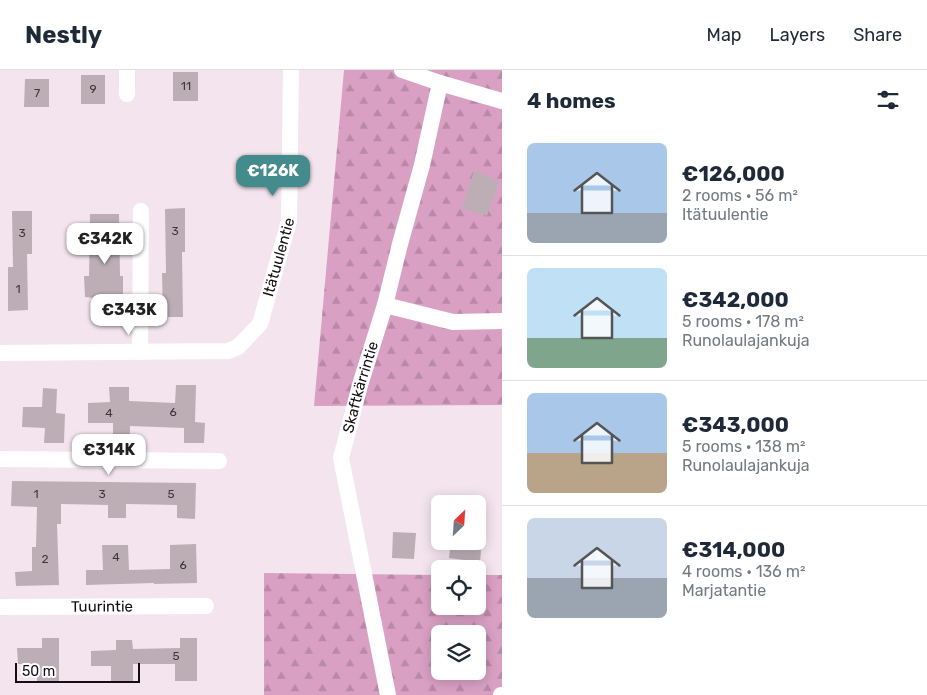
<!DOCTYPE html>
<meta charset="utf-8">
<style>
body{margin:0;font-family:Rubik,sans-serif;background:#f2f2f3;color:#1f2937;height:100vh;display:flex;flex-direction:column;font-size:19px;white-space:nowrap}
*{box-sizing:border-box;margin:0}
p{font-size:16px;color:#747a83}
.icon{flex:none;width:28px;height:28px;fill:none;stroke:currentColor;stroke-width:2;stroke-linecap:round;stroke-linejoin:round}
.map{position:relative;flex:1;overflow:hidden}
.drawer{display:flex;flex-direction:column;background:#fff;width:425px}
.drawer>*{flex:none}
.needle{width:32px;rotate:25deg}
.buttons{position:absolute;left:431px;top:425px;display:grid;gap:10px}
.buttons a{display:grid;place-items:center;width:55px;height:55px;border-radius:8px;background:#fff;box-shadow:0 2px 12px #0003;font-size:25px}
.scale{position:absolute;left:15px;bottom:12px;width:125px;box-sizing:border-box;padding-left:5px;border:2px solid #130e11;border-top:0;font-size:14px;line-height:18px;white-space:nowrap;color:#130e11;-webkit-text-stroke:4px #fff;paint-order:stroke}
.price{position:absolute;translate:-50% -42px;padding:0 11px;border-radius:10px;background:#fff;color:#222;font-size:16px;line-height:32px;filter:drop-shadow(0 1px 2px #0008)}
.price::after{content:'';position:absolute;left:50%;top:30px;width:15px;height:11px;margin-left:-8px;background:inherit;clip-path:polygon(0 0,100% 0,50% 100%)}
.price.on{background:#438b8c;color:#fff}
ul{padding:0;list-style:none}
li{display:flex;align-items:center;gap:15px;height:125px;padding:0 25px}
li+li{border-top:1px solid #e0e1e3}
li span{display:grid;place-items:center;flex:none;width:140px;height:100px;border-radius:8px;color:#555}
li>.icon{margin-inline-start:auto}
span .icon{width:60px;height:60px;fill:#fffc;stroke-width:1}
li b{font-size:21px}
h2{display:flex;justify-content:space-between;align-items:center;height:60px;padding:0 25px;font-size:21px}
header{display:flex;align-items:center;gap:30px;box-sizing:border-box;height:70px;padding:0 25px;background:#fff;border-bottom:1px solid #e0e1e3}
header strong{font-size:24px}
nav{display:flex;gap:28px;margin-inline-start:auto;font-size:18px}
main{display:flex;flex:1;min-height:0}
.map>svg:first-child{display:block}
.forest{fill:url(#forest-firs);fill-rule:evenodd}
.building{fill:#bdaeb6}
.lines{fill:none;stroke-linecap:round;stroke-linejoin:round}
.minor{stroke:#fff;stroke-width:16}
.labels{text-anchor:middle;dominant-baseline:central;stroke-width:5;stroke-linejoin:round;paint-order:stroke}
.number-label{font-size:12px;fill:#3e363a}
.street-label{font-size:15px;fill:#130e11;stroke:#fff}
</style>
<header>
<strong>Nestly</strong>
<nav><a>Map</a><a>Layers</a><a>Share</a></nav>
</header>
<main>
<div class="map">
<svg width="502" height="625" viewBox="0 0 502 625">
<defs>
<pattern id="forest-firs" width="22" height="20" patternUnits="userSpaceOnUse" patternTransform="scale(1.25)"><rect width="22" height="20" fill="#d9a0c4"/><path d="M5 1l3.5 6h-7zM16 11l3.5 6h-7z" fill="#b989a7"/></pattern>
</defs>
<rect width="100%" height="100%" fill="#f4e4ee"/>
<g class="forest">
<path d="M344,0h158v335l-188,1z"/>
<path d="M264,503l176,2v31h38v-31h24v120h-238zM440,564h38v37h-38z"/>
</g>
<g class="building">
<rect x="173" y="2" width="25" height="29"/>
<rect x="81" y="5" width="24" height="29"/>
<path d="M25,9h24v28h-25z"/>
<path d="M474,101l25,10 -12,35 -25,-8z"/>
<path d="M185,138v44h-3l1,65h-20l-1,-44h4l-1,-64z"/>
<path d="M12,141h20v43h-5l1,56 -20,1v-44h5z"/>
<path d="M90,144h29l1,62h3v43l-19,1 -1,-21 -18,-2 -1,-21h5z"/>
<path d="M176,315h20l-1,37 10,1 -1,20h-20v-15l-54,-2v9h-17v-12h-25v-20l22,-1 -1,-15h20v14l46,2z"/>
<path d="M43,318l14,1 -1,24 9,1 -1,29h-20l1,-15 -23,-1 1,-20h19z"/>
<path d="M12,411l184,2 -1,36 -18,-1v-13l-51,-1v14h-18v-13l-47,-1v20h-4l2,61 -43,1 -1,-14 17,-1v-24h4l1,-40 -26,-1z"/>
<path d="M393,462l23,1 -2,26 -22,-1z"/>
<path d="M451,471h31l-2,21 -31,-4z"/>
<path d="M196,474l1,39 -43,1v-1l-68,2v-15h17l-1,-25h26l1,25 41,-1v-24z"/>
<path d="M42,568h17v43h-22v-17h-19l-1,-16h25z"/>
<path d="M180,568h17v43h-22v-17h-42v19h-22v-17h-20v-15l25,-1v-10h16l1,9 47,-1z"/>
</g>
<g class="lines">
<g class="minor">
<path d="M402,0l38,13 62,18"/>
<path d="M127,24v-24"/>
<path d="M385,235l68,17 49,-1"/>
<path d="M140,282l1,-141"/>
<path id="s1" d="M0,283l228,-2 10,-4 22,-23 29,-103 2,-151"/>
<path d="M0,389l219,2"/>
<path id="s2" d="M0,537l206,-1"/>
<path id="s3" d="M388,625l-47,-237 19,-73 25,-80 15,-61 22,-79 18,-82"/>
<path d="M501,625h1"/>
</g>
</g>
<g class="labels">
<g class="number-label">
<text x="186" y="16">11</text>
<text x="93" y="19">9</text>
<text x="37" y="23">7</text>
<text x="175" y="161">3</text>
<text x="22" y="163">3</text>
<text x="18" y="219">1</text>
<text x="173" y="342">6</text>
<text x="109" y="343">4</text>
<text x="36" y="424">1</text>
<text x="102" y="424">3</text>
<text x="171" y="424">5</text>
<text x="116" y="487">4</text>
<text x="45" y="489">2</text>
<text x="183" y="495">6</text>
<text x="176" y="586">5</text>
</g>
<g class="street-label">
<text stroke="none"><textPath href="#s1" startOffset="340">Itätuulentie</textPath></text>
<text stroke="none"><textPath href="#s3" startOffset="315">Skaftkärrintie</textPath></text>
<text stroke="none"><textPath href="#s2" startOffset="102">Tuurintie</textPath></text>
</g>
</g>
</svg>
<div class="buttons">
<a><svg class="needle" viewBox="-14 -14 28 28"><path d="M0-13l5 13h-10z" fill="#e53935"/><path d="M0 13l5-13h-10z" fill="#747a83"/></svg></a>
<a><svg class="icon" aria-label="locate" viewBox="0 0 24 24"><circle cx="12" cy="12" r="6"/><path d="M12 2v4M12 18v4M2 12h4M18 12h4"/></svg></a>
<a><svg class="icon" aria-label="layers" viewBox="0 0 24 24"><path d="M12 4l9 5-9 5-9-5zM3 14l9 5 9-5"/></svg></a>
</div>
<div class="scale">50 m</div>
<b class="price on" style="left:273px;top:127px">€126K</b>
<b class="price" style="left:105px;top:195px">€342K</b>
<b class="price" style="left:129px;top:266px">€343K</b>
<b class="price" style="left:109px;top:406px">€314K</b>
</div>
<section class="drawer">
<h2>4 homes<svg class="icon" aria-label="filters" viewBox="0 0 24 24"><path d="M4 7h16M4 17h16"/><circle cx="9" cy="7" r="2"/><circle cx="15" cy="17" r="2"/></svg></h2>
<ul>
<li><span style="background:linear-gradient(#a9c7e8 70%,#9aa5b1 0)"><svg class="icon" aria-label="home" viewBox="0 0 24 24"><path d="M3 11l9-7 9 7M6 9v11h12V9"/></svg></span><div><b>€126,000</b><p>2 rooms · 56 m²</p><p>Itätuulentie</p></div></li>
<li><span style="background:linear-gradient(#bfe0f5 70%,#7fa58c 0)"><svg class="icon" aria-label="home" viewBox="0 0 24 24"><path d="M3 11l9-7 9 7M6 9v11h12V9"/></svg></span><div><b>€342,000</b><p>5 rooms · 178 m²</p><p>Runolaulajankuja</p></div></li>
<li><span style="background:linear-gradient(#a9c7e8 60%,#b9a48a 0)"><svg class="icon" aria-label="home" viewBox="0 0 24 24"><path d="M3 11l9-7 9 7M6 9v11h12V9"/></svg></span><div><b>€343,000</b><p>5 rooms · 138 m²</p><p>Runolaulajankuja</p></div></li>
<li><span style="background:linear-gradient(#c9d6e8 60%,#9aa5b1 0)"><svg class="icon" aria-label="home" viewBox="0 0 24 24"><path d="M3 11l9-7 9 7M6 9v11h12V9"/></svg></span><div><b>€314,000</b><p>4 rooms · 136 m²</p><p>Marjatantie</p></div></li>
</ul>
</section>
</main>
